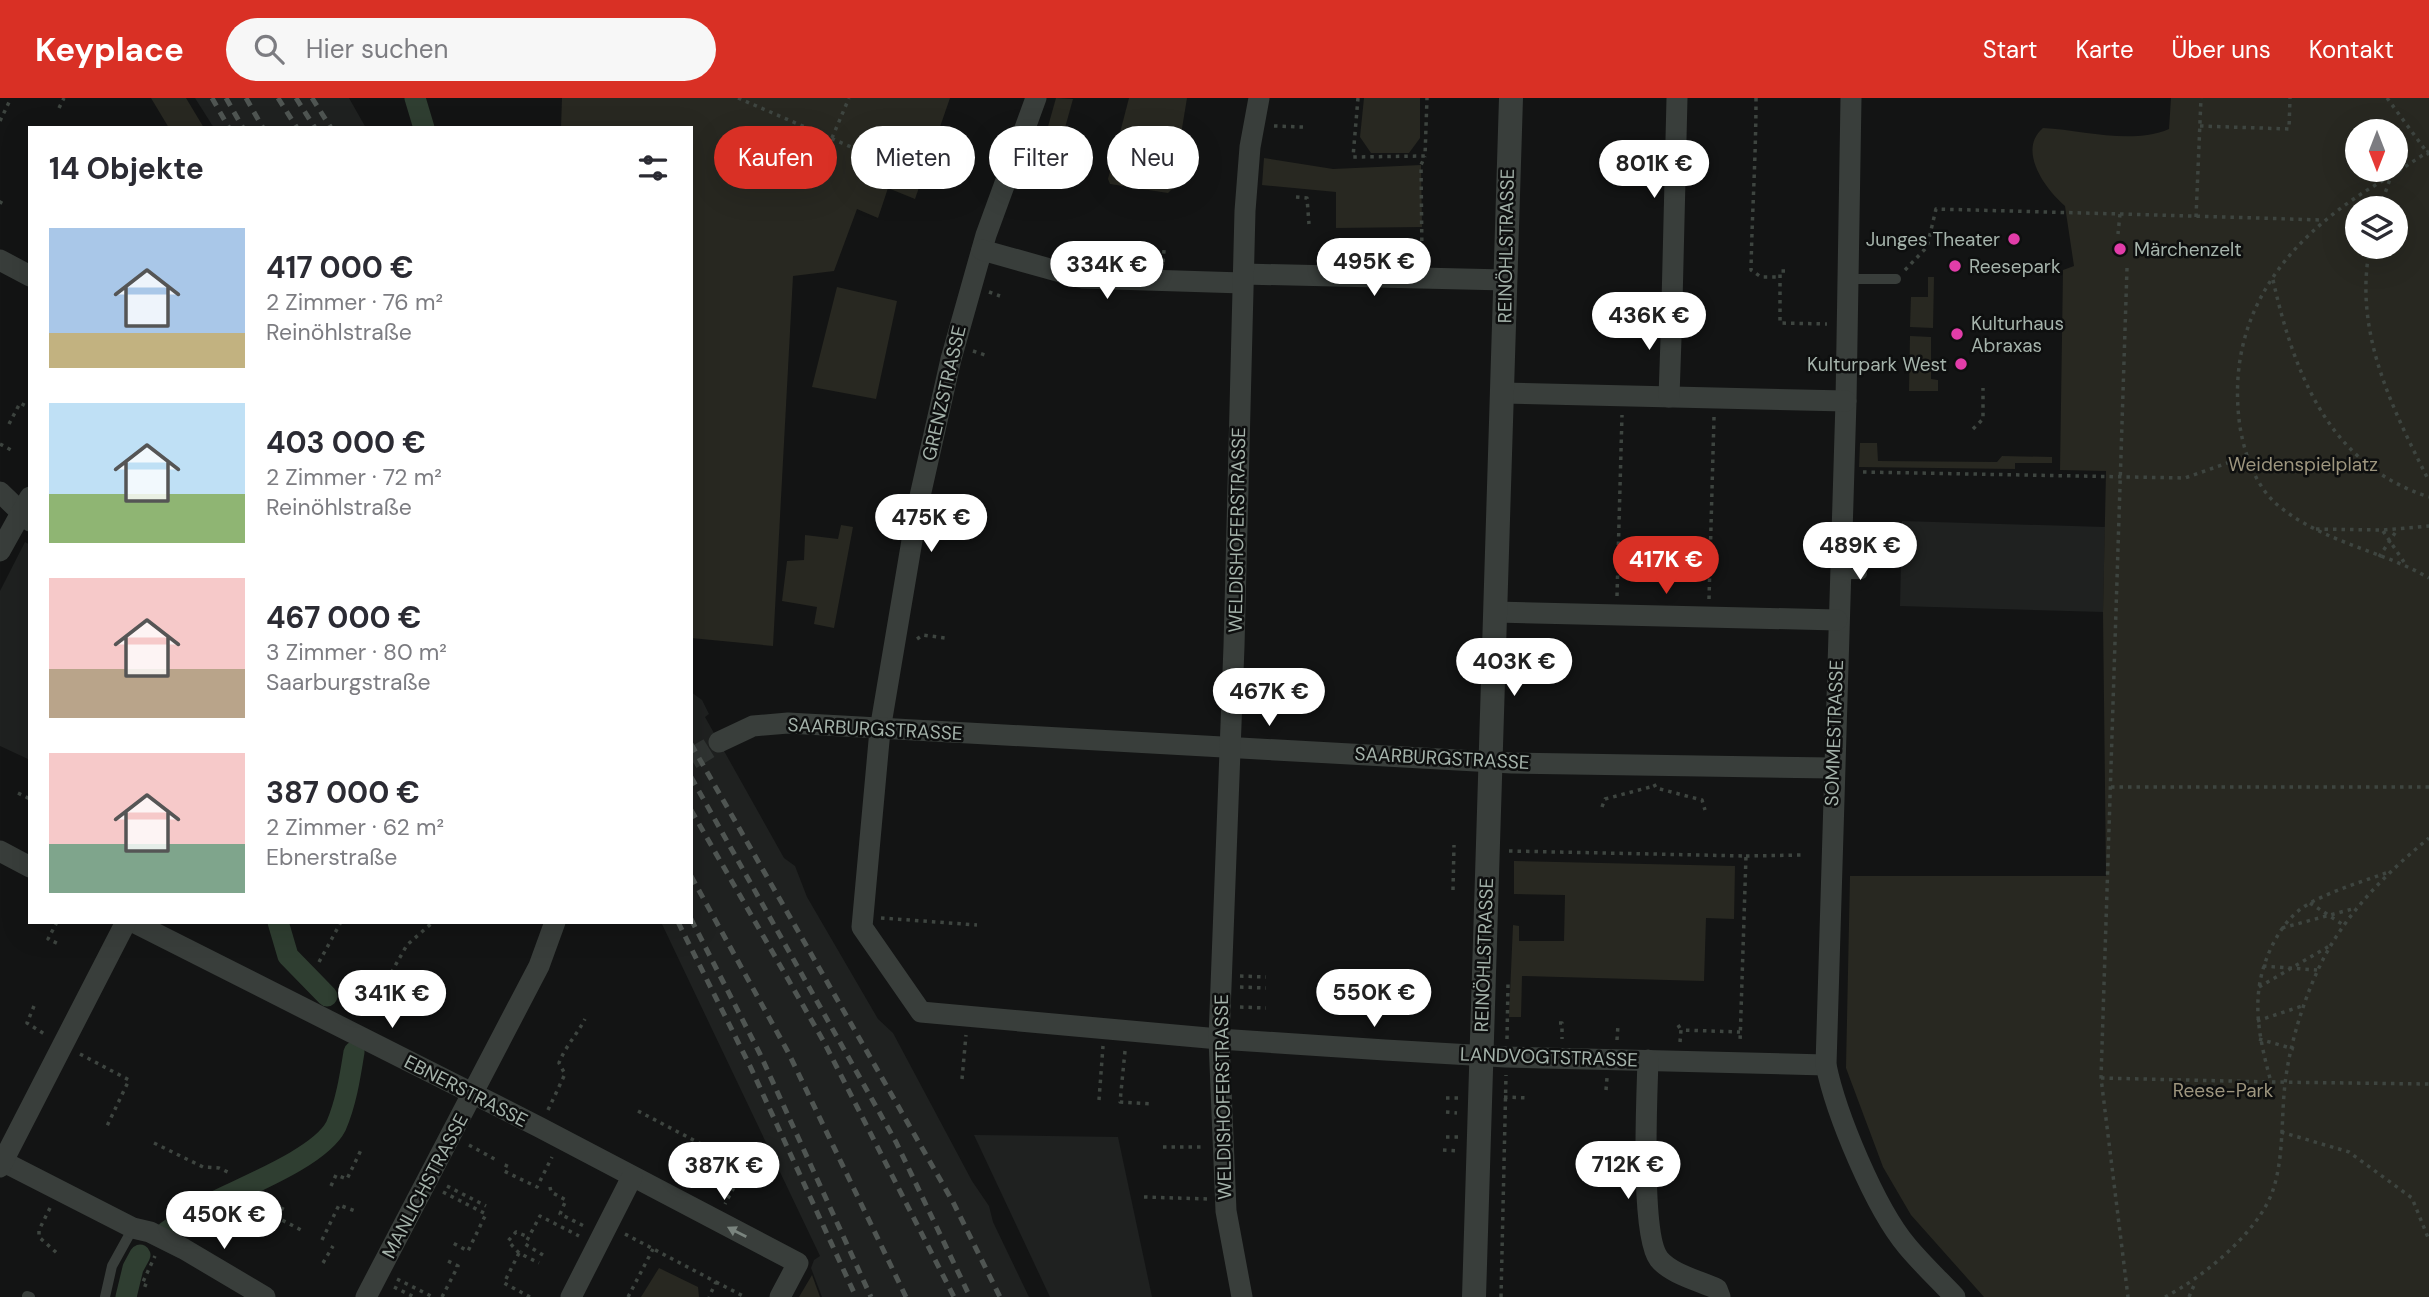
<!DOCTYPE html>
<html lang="de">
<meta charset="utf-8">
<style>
body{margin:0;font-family:"DM Sans",sans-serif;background:#f7f7f7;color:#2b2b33;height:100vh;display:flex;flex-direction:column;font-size:26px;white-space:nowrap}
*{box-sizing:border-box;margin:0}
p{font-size:23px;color:#7c7c81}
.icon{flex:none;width:38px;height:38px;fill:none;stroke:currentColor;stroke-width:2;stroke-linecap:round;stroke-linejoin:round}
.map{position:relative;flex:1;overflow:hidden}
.sheet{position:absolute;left:28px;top:28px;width:665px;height:798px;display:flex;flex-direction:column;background:#fff;border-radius:0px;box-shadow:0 7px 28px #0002}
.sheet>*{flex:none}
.guide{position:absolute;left:714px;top:28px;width:665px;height:63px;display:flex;gap:14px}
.needle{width:46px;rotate:180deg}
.controls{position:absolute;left:2345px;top:21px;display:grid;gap:14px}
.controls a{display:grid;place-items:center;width:63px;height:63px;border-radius:50%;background:#fff;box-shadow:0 7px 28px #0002;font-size:35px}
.price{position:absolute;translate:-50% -60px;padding:0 16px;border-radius:24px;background:#fff;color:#222;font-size:23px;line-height:46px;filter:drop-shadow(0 2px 4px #0008)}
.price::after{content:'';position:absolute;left:50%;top:42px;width:21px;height:16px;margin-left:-10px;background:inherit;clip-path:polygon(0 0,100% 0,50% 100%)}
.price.active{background:#d93025;color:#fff}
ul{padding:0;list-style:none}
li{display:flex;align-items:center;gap:21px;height:175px;padding:0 21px}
li span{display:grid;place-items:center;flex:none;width:196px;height:140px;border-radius:0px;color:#555}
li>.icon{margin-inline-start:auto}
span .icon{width:84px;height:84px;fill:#fffc;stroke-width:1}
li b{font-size:30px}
h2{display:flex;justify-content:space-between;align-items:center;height:84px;padding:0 21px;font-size:30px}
.pill{padding:0 24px;border-radius:32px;background:#fff;box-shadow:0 7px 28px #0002;font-size:24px;line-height:63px}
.pill.active{background:#d93025;color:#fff}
header{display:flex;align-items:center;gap:42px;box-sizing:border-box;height:98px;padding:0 35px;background:#d93025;color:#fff}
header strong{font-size:33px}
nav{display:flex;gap:38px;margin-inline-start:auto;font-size:24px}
.search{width:490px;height:63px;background:#f7f7f7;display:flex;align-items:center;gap:18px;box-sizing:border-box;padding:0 24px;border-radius:38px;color:#7c7c81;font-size:26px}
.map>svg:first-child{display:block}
.built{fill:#1f2120}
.green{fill:#282821;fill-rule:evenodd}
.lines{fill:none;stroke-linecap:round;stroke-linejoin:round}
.canal{stroke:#2f3e31;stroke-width:21}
.minor-tunnel{stroke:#303432;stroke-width:21;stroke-dasharray:21 10;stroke-linecap:butt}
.path{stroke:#3e4540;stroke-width:3.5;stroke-dasharray:3.5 5;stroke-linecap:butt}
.service{stroke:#393e3b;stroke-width:10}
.minor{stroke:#393e3b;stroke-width:21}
.tertiary{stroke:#393e3b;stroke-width:24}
.rail{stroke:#4f5552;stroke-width:5;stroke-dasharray:9 7;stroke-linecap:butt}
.oneway{fill:#7a847e}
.poi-dot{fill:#e23da9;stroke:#0e0f0f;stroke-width:2.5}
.labels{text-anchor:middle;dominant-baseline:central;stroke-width:5;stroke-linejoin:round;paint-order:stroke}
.poi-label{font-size:19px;fill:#a5b3ab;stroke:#0e0f0f;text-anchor:start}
.street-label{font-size:19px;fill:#a5b3ab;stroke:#0e0f0f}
.park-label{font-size:19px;fill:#9d957e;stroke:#0e0f0f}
</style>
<header>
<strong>Keyplace</strong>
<div class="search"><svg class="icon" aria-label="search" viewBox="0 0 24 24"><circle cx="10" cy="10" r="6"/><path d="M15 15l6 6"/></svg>Hier suchen</div>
<nav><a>Start</a><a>Karte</a><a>Über uns</a><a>Kontakt</a></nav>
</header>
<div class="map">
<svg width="2429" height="1199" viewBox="0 0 2429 1199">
<rect width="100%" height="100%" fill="#131414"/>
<g class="built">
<path d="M195,0h154l17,30h-152z"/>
<path d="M1902,423l203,6 -2,85 -203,-6z"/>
<path d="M25,444l5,3v215l-30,-14v-155z"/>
<path d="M691,594l11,8 7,14 -4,3 79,141 11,8 12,31 71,122 15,14 79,148 17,25 4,16 36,75h-207l-11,-29 3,-8 6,-4 -159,-334h30z"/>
<path d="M974,1037l144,2 34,160h-102z"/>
</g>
<g class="green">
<path d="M151,0h35l18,30h-35z"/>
<path d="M562,0h388l-35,101 -27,-11 -10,30 -21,-9 -23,62 -41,5 -20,370 -82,-8v-510h-130z"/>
<path d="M1056,0l17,1 -10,36 -16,-5z"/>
<path d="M1129,0h58l-15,91 -4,4 -58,-9 -2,-5z"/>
<path d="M1364,0h56v40l-11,15h-38l-11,-16z"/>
<path d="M2171,0h258v1199h-445l-73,-82 -28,-48 -37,-99 4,-192h256l-3,-264 3,-141 -46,-1 3,-200 11,-4 -9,-60c-20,-17 -48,-56 -22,-78 40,2 88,17 126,1zM2357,33h39v39h-39zM2357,110h39v39h-39z"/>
<path d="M1041,41l15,4 -1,4 6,1 -5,15 -20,-5z"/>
<path d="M1264,60l69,11 88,-4 1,62 -86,1v-36l-74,-7z"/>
<path d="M1928,179h6l-1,51 -23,-1 1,-30h17z"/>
<path d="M837,189l60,14 -21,98 -64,-12z"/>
<path d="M1910,238l21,1v42l7,1v11h-29z"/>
<path d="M1860,345h17l1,18 119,1 5,-6 50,1v6h-37v6l-156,-2z"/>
<path d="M841,427l12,2 -19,101 -20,-4 3,-17 -35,-6 5,-40 17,-1 1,-25 33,4z"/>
<path d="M1514,763l221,5 -1,53 -28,-1 -2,63 -182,-5 -1,41h-12l4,-92 6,1v15h45l1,-46 -51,-1z"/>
<path d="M659,1170l39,19 1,10h-58z"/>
<path d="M812,1177l8,22h-21z"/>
</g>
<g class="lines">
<g class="canal">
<path d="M415,0l9,30"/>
<path d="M278,824l10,34 39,40"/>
<path d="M166,1134c11,-7 21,-16 32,-22 33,-19 121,-50 138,-84 10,-23 14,-49 18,-74"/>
<path d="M126,1199l7,-29 7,-13"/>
</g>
<path class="minor-tunnel" d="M691,661l28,-17"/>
<g class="path">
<path d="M738,0l120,52 39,13"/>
<path d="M1358,0l-5,59 72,-1 2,-58"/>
<path d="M1756,0c0,58 -4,115 -5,172l10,7h19"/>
<path d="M2387,0l42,57"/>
<path d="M59,10l5,-10"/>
<path d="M0,23l11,-23"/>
<path d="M1274,28l29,1"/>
<path d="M2200,28l89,3 1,-31"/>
<path d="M1044,36l15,4"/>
<path d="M832,40l17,-40"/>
<path d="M2391,78c-97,54 -168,133 -151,251 5,29 16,61 40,80 45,36 101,43 149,71"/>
<path d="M1296,99l11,1 2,26"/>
<path d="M0,106l3,-6"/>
<path d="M2380,110l11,-32 38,-25"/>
<path d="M2120,116l203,6"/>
<path d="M2196,119l5,-119"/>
<path d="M2370,149c-17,84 22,161 59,234"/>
<path d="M1071,158l2,-12"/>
<path d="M1422,160l-1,-93 4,-9"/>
<path d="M1118,162l1,-12"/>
<path d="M1163,164l1,-12"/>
<path d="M2127,170l-26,810 27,219"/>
<path d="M1905,172l22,-23 9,-38 184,5 -2,20"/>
<path d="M1785,173h-5v52l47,1"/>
<path d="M2273,182c21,93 56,185 156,217"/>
<path d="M989,194l11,4"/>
<path d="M973,253l12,4"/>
<path d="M9,326l11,-21 10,5"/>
<path d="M1973,331l10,-10v-31"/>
<path d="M0,346l13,7"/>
<path d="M1863,374l322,6 62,-22"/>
<path d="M2316,431l67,1 46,-4"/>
<path d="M2383,433l23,34"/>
<path d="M2379,459l18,-27"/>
<path d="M1617,498l5,-181"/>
<path d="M1709,501l5,-182"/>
<path d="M917,541l6,-4 22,3"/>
<path d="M1654,686l2,4 46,12 3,10"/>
<path d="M2111,689h318"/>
<path d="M18,695l12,6"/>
<path d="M1602,709l3,-8 49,-13"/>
<path d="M1509,753l237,5 -6,187"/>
<path d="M1746,758l57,-1"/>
<path d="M2386,775c-25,9 -52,17 -76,30 -18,10 -29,25 -38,43 -23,47 -14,88 -1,136l158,2"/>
<path d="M1453,792l1,-45"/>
<path d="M2310,805l35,23"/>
<path d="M881,820l96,7"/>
<path d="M57,824l-9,17 13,6"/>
<path d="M2282,830l74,-20"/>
<path d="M319,864l22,-40"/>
<path d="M2263,868l54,4"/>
<path d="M1240,878l26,1"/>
<path d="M387,882l20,-35 26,-23"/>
<path d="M1240,889l26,1"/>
<path d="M2259,889l72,-42"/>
<path d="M34,908l-7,17 19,12"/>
<path d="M1240,909l26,1"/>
<path d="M428,916l6,-14"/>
<path d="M2257,923l48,-16"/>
<path d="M1559,925h3v16"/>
<path d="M1678,927l3,5"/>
<path d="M1507,941l1,-55"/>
<path d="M2259,941l35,10"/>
<path d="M1617,942l1,-15"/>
<path d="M1680,944l1,-12 59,2"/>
<path d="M1125,953l-5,51 33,2"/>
<path d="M80,956l49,26 -22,46"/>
<path d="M2101,980l170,4"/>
<path d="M962,981l4,-44"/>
<path d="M1606,992l1,-12"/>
<path d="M1504,999l25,1"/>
<path d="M1446,1000h12"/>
<path d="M1099,1002l4,-54"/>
<path d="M548,1012l17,-36 -6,-11c6,-16 17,-27 26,-44"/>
<path d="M638,1013l107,56 -20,37"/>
<path d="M1446,1014l11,1"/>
<path d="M2281,1034l68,20 63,46 17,42"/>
<path d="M1446,1039h12"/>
<path d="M154,1045l49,24 16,1 13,6"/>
<path d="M469,1047l29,16"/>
<path d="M1163,1049h40"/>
<path d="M1443,1052l16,1"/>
<path d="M507,1066l-3,7 33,16 15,-30"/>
<path d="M331,1088l5,-11 11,4 14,-29"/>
<path d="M447,1088l39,20"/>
<path d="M550,1089l1,5 15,8 -6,14 24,12"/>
<path d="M443,1094l43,22 -18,37 -15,-8"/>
<path d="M1144,1099l64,2"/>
<path d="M283,1109l-5,11 27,14"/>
<path d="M50,1110l-11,22v7l19,17"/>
<path d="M625,1136l91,48 -7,15"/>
<path d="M322,1142l17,-35 16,6"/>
<path d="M519,1155l-11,-12 8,-9 13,5"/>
<path d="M543,1157l-18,-11 15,-28 39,20"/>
<path d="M323,1165l10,-17"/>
<path d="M397,1181l36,18"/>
<path d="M716,1184l29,15"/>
<path d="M147,1188l-5,-2 13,-28"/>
<path d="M394,1189l20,10"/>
<path d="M442,1199l16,-31 -14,-7"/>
<path d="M530,1199l-26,-14 15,-30 20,10"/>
<path d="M628,1199l25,-48"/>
<path d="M1501,1199l5,-222"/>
<path d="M2165,1199c37,-19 94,-65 108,-107 11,-33 8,-71 12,-106 4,-36 17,-79 32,-112 24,-54 67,-97 112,-134"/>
<path d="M2189,1199l6,-14"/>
</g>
<g class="service">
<path d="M1847,181h49"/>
<path d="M1839,476h23"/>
<path d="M27,1198l3,1"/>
<path d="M105,1199l7,-31 21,-38"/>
</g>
<g class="minor">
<path d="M1036,0l-50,137 -35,124 -33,146 -38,225 -18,197 59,85 298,27 166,11 121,7 320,8"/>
<path d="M1851,0l-5,303 -20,664c10,49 49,143 81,181 15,18 32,34 48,51"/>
<path d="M982,152l100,28 161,5"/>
<path d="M0,162l30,16"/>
<path d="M1244,176l262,6"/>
<path d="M1672,205l5,-205"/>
<path d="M1502,295l344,8"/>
<path d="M1669,299l3,-88"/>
<path d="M0,394l30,29"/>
<path d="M0,453l30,-54"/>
<path d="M1495,514l342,8"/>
<path d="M719,644l34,-16 35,-3 724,40 320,5"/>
<path d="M0,753l30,16"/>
<path d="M133,824l406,205 259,136 -18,34"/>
<path d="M1648,962c-1,35 -8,175 11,199 12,15 41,22 58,30l3,8"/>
<path d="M0,1062l133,68 17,4 34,17 81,48"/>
<path d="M0,1069l126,-245"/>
<path d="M366,1199l173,-331 16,-44"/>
<path d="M571,1199l61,-120"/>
<path d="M1242,1199l-16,-86 -7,-172 15,-393 11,-435 5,-64 9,-49"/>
</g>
<path class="tertiary" d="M1474,1199l37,-1199"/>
<g class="rail">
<path d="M212,0l17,30"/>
<path d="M226,0l17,30"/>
<path d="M246,0l17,30"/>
<path d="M278,0l19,30"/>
<path d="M296,0l19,30"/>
<path d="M312,0l19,30"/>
<path d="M691,646l262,458 47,95"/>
<path d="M691,679l205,365 74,155"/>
<path d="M691,712l133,232 130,255"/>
<path d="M691,778l97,176 118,245"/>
<path d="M691,821l69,135 111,243"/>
<path d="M678,824l72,144 106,231"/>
</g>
</g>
<defs><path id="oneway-solid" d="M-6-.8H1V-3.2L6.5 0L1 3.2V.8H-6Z" transform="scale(1.75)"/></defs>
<use class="oneway" href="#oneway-solid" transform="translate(737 1134) rotate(-153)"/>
<g class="poi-dot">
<circle cx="2014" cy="141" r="7"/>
<circle cx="2120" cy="151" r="7"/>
<circle cx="1955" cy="168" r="7"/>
<circle cx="1957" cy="236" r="7"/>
<circle cx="1961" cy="266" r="7"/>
</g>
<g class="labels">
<g class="poi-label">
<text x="2000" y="141" text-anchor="end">Junges Theater</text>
<text x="2134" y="151">Märchenzelt</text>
<text x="1969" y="168">Reesepark</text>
<text x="1971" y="225">Kulturhaus<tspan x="1971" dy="22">Abraxas</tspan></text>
<text x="1947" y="266" text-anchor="end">Kulturpark West</text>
</g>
<g class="street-label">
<text transform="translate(1506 148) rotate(-89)">REINÖHLSTRASSE</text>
<text transform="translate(944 295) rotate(-77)">GRENZSTRASSE</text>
<text transform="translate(1237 432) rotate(-89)">WELDISHOFERSTRASSE</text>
<text transform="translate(875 631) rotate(3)">SAARBURGSTRASSE</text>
<text transform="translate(1834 635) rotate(-88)">SOMMESTRASSE</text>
<text transform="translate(1442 660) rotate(3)">SAARBURGSTRASSE</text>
<text transform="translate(1484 857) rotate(-88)">REINÖHLSTRASSE</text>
<text transform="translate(1549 959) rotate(2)">LANDVOGTSTRASSE</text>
<text transform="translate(466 993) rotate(27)">EBNERSTRASSE</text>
<text transform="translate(1223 999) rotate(-91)">WELDISHOFERSTRASSE</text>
<text transform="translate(425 1088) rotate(-62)">MANLICHSTRASSE</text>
</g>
<g class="park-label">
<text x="2303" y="366">Weidenspielplatz</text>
<text x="2223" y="992">Reese-Park</text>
</g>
</g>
</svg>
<div class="controls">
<a><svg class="needle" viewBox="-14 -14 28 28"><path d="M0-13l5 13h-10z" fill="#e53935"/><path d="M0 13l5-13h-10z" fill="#7c7c81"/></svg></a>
<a><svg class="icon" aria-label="layers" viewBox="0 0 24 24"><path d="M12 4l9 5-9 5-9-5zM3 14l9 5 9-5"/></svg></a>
</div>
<b class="price" style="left:1654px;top:102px">801K €</b>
<b class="price" style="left:1374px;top:200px">495K €</b>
<b class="price" style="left:1107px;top:203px">334K €</b>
<b class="price" style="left:1649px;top:254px">436K €</b>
<b class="price" style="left:931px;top:456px">475K €</b>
<b class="price" style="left:1860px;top:484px">489K €</b>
<b class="price active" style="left:1666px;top:498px">417K €</b>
<b class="price" style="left:1514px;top:600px">403K €</b>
<b class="price" style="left:1269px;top:630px">467K €</b>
<b class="price" style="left:1374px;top:931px">550K €</b>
<b class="price" style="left:392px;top:932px">341K €</b>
<b class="price" style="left:1628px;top:1103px">712K €</b>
<b class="price" style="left:724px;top:1104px">387K €</b>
<b class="price" style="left:224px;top:1153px">450K €</b>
<div class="guide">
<a class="pill active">Kaufen</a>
<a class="pill">Mieten</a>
<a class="pill">Filter</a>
<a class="pill">Neu</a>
</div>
<section class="sheet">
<h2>14 Objekte<svg class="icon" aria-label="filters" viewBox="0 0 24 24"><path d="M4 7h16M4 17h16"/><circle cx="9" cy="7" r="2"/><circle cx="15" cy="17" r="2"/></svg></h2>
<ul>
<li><span style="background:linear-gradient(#a9c7e8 75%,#c2b280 0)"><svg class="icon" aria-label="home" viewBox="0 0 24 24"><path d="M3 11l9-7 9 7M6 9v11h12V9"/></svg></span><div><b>417 000 €</b><p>2 Zimmer · 76 m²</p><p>Reinöhlstraße</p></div></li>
<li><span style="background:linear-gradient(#bfe0f5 65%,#8fb573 0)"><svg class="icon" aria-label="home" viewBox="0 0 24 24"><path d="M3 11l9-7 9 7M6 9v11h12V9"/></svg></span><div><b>403 000 €</b><p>2 Zimmer · 72 m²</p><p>Reinöhlstraße</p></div></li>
<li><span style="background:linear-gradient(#f6c9c9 65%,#b9a48a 0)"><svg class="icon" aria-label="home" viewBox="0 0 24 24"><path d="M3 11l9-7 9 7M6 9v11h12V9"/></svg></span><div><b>467 000 €</b><p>3 Zimmer · 80 m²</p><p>Saarburgstraße</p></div></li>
<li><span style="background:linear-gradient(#f6c9c9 65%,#7fa58c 0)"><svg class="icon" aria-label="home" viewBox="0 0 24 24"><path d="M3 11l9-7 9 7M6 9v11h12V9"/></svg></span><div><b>387 000 €</b><p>2 Zimmer · 62 m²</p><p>Ebnerstraße</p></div></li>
</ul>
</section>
</div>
